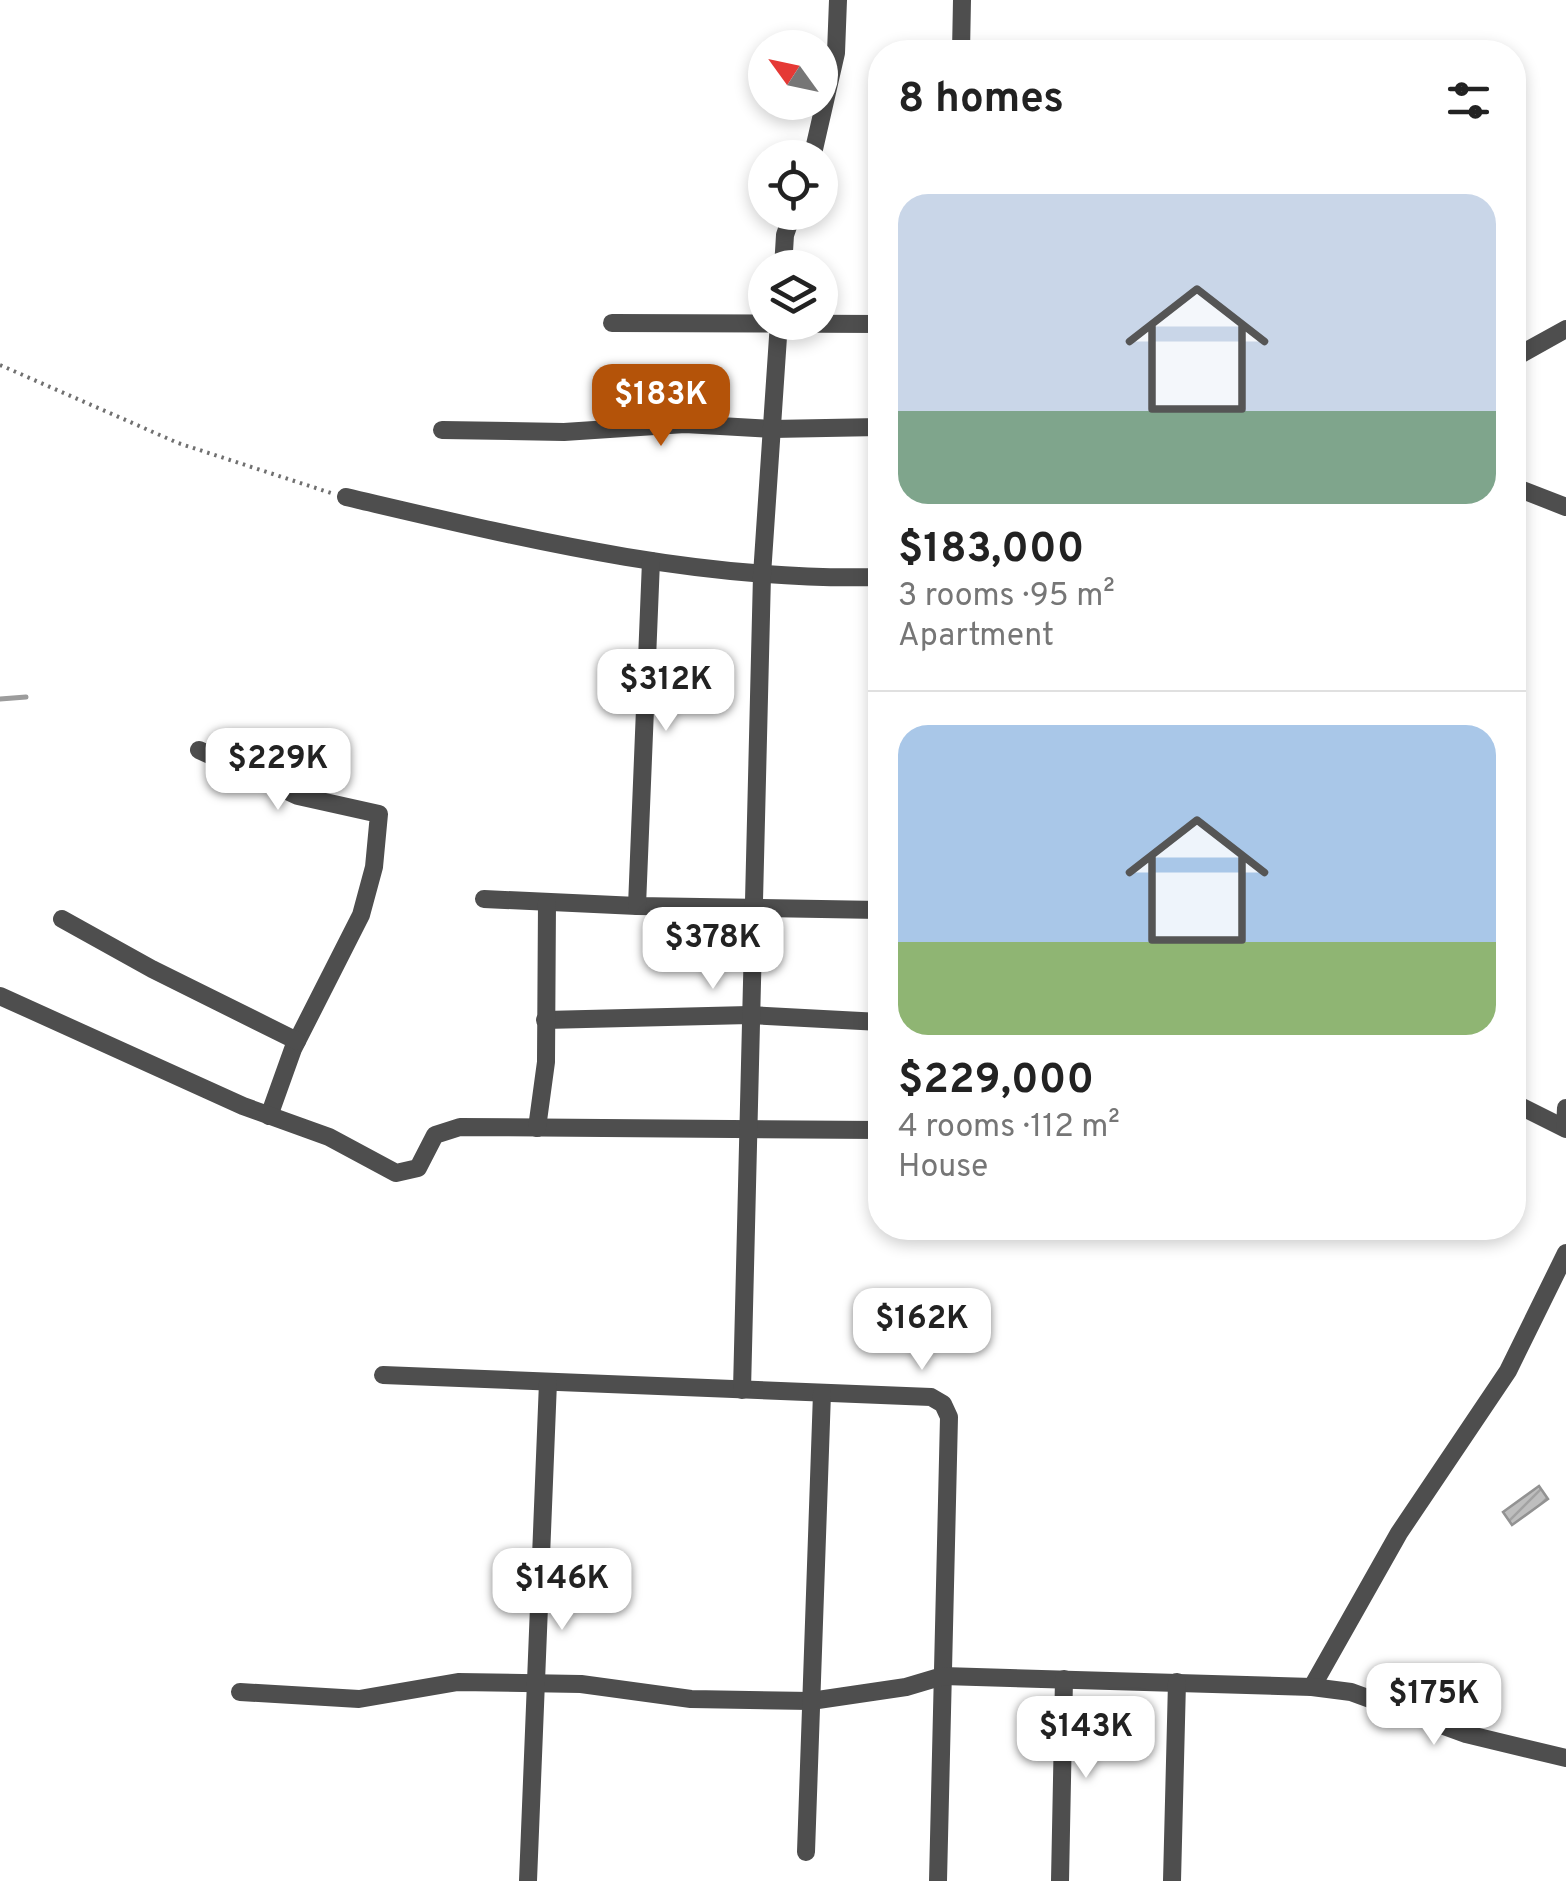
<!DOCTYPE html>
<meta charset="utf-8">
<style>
body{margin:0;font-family:Overpass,sans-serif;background:#f6f6f6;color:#222;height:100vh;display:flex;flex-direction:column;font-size:38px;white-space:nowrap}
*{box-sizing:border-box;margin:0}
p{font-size:32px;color:#767676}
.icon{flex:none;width:55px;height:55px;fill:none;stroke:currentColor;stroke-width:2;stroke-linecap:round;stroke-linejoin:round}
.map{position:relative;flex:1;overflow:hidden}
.drawer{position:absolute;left:868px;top:40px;width:658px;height:1200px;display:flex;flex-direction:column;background:#fff;border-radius:40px;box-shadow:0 5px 15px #0003}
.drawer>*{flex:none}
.needle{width:65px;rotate:303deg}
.tools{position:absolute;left:748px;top:30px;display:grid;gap:20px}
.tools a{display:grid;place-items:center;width:90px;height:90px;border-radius:50%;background:#fff;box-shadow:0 5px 15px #0003;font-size:50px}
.price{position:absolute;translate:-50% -85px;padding:0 22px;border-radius:20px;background:#fff;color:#222;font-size:32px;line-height:65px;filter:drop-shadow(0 2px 5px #0008)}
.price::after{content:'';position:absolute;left:50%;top:60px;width:30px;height:22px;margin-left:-15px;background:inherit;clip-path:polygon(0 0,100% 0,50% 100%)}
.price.selected{background:#b45309;color:#fff}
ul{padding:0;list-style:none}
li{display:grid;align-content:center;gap:20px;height:530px;padding:0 30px}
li+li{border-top:2px solid #e0e0e0}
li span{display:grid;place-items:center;height:310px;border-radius:30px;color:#555}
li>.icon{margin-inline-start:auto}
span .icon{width:180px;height:180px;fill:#fffc;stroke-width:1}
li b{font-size:42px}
h2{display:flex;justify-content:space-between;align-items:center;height:120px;padding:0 30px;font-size:42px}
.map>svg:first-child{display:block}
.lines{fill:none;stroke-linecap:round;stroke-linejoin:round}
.stream{stroke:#9c9c9c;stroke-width:5}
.building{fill:url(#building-hatch);stroke:#929292;stroke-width:2.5}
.path{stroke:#707070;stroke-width:4;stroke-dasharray:2.5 5;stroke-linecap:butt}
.street{stroke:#4e4e4e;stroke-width:18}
</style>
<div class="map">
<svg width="1566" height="1881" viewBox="0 0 1566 1881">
<defs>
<pattern id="building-hatch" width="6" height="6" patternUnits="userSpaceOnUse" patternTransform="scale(2.5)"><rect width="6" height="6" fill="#bebebe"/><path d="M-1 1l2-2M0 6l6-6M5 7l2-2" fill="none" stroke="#a2a2a2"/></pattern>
</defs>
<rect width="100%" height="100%" fill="#fff"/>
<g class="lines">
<path class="stream" d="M0,699l26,-2"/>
</g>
<path class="building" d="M1539,1486l9,13 -36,26 -9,-13z"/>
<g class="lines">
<path class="path" d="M0,365l178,78 153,50"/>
<g class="street">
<path d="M961,52l1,-52"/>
<path d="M812,158l24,-105 2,-53"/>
<path d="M783,268l2,-33 8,-23"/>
<path d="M612,323l268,1"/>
<path d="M1512,359l54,-30"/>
<path d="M442,430l122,2 121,-8 87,5 108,-2"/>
<path d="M1512,486l54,21"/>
<path d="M346,497c176,41 352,85 534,80"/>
<path d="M199,750l99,46 81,18 -5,53 -13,48 -68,134 -24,67"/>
<path d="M484,899l153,7 243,4"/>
<path d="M637,906l14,-345"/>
<path d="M62,919l90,50 145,72"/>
<path d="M0,996l243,110 86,31 67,36 22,-5 17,-33 25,-8 420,3"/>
<path d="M545,1020l204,-5 131,7"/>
<path d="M1512,1102l54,27"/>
<path d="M537,1128l9,-66 1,-160"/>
<path d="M1565,1128l1,-20"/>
<path d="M383,1375l548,22 12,7 6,13 -11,464"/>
<path d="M742,1390l20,-815 17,-253"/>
<path d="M1312,1687l87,-154 109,-162 58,-118"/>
<path d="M240,1692l119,7 99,-17 123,2 110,15 120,2 95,-14 37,-11 369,11 39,5 115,42 100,24"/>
<path d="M806,1852l16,-459"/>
<path d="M528,1881l20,-499"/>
<path d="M1060,1881l4,-202"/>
<path d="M1172,1881l5,-199"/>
</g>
</g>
</svg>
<div class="tools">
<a><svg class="needle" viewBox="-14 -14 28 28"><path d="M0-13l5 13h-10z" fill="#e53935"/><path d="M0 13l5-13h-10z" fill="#767676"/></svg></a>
<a><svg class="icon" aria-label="locate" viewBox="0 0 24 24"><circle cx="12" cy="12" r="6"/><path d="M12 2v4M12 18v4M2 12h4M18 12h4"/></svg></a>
<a><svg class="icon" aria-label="layers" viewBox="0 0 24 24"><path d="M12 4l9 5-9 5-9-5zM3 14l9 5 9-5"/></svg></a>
</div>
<b class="price selected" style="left:661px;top:449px">$183K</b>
<b class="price" style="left:666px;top:734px">$312K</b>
<b class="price" style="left:278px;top:813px">$229K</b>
<b class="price" style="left:713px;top:992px">$378K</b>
<b class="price" style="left:922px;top:1373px">$162K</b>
<b class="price" style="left:562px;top:1633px">$146K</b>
<b class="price" style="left:1434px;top:1748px">$175K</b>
<b class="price" style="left:1086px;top:1781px">$143K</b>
<section class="drawer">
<h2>8 homes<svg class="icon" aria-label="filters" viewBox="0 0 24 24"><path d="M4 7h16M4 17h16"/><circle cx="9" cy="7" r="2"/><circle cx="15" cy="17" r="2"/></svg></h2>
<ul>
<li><span style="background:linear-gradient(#c9d6e8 70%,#7fa58c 0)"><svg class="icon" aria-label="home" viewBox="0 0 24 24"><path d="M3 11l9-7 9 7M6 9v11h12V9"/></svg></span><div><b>$183,000</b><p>3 rooms · 95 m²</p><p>Apartment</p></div></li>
<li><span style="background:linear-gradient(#a9c7e8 70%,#8fb573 0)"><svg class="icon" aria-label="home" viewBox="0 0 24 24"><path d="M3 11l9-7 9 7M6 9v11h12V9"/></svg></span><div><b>$229,000</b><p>4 rooms · 112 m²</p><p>House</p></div></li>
</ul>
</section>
</div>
